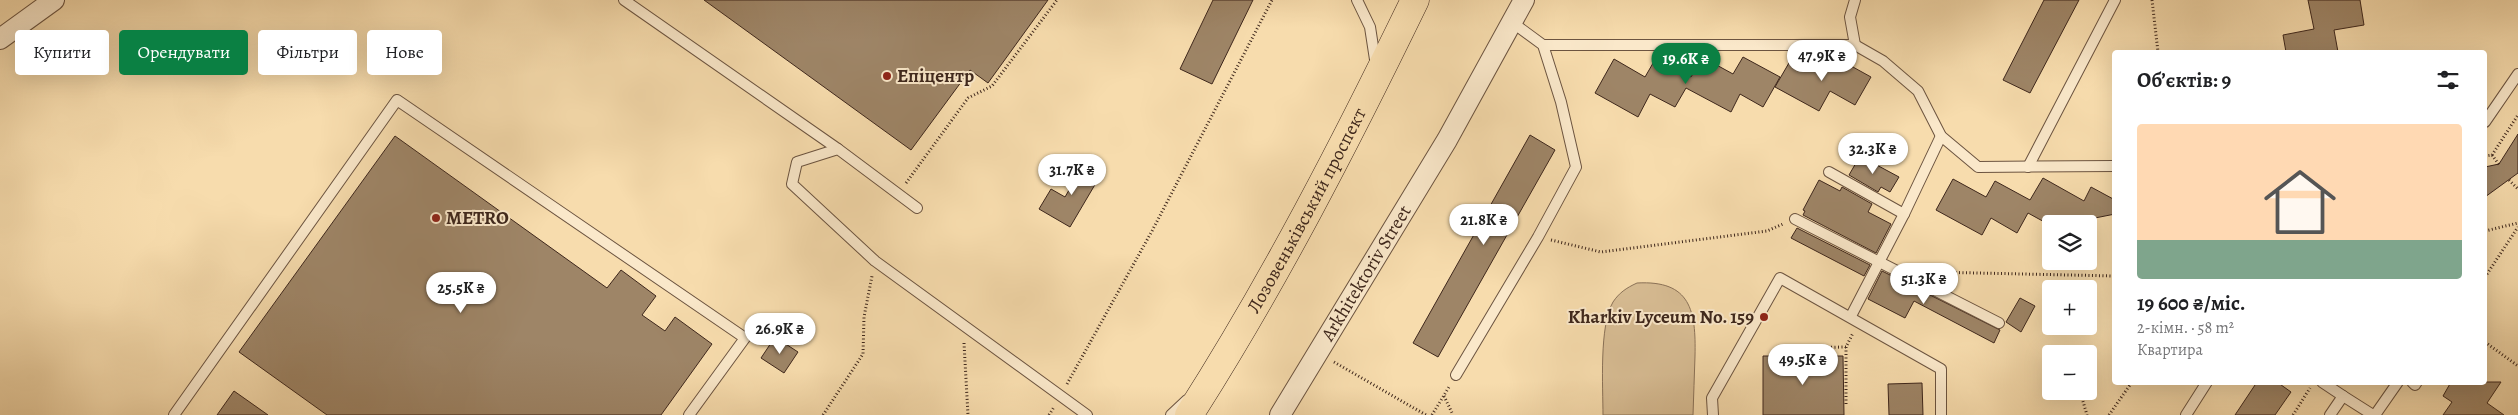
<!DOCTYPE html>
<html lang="uk">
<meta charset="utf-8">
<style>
body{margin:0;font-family:Alegreya,serif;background:#f6f6f6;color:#202124;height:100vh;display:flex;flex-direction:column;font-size:19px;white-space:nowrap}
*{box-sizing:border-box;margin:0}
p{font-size:16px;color:#757577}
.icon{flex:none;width:28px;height:28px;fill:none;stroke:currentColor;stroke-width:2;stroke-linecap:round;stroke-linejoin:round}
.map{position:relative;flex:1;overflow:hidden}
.side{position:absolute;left:2112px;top:50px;width:375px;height:335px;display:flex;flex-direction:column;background:#fff;border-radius:5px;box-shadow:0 5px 20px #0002}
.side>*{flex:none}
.hud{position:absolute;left:15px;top:30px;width:475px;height:45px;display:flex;gap:10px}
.controls{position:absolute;left:2042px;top:215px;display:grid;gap:10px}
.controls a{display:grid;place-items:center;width:55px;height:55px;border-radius:5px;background:#fff;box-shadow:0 5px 20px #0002;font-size:25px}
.price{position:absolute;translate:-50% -42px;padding:0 11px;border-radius:18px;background:#fff;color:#222;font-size:16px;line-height:32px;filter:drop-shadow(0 1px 2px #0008)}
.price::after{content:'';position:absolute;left:50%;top:30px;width:15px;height:11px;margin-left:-8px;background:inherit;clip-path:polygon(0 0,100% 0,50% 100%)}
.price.current{background:#0b8043;color:#fff}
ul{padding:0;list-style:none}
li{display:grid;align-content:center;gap:10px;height:265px;padding:0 25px}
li+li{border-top:1px solid #e0e0e0}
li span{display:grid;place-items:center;height:155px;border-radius:5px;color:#555}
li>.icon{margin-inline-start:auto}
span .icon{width:90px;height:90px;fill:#fffc;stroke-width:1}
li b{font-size:21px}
h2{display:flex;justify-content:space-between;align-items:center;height:60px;padding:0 25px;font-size:21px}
.pill{padding:0 18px;border-radius:5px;background:#fff;box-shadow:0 5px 20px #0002;font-size:18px;line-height:45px}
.pill.current{background:#0b8043;color:#fff}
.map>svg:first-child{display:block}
.park{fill:#d8bd94;stroke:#8b7258}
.building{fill:#9e8567;stroke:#3e271c}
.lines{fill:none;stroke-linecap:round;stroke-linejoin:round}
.service-casing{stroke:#6c5440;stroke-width:12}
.minor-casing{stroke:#6c5440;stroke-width:22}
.trunk-casing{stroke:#3e271c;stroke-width:29}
.path{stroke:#3e271c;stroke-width:3;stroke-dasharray:1 2.5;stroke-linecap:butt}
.service{stroke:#fae8ca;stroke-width:10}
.minor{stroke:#fae8ca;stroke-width:20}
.trunk{stroke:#f7dcad;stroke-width:28}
.poi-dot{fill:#8f2418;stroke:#fae8ca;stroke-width:2}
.labels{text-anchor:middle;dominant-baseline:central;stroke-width:4;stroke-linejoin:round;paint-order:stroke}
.poi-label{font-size:19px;font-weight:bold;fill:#3e271c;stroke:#fae8ca;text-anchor:start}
.street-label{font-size:19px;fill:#3e271c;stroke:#fae8ca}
</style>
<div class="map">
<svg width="2518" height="415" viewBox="0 0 2518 415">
<rect width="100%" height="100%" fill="#f7dcad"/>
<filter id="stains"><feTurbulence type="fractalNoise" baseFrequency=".004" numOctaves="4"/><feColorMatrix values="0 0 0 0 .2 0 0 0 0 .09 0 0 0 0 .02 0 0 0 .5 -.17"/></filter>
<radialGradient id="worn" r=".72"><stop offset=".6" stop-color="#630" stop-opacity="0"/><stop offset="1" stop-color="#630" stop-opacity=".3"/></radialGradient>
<path class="park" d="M1637,283c54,-3 59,28 58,73 -1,20 -1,39 -2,59h-90c0,-28 -4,-89 10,-113 6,-9 13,-14 24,-19z"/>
<g class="building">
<path d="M704,0h344l-60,83 -18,-13 -59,80z"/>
<path d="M1213,0h40l-41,84 -32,-15z"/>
<path d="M2044,0h35l-49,93 -27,-13z"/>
<path d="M2308,0h52l4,25 -30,5 4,22h-52l-3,-17 31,-6z"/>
<path d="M1793,56l30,17 10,-17 38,21 -16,28 -25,-14 -11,20 -44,-24z"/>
<path d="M1702,57l31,17 10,-17 37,20 -17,30 -23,-13 -9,18 -45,-24 -11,19 -25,-13 -12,23 -43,-24 19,-34 31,18 11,-19 35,19z"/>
<path d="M2518,134v39l-33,24v-30l14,-3z"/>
<path d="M1530,135l25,15 -117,207 -25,-14z"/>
<path d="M395,136l212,152 14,-18 35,26 -14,19 23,16 10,-14 37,27 -51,71h-334l-88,-63z"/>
<path d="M1860,156l39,21 -9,15 -9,-5 -3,5 -29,-17z"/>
<path d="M1086,161l17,10 -33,56 -31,-18 12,-20 14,8z"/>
<path d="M2043,178l41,23 7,-14 24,13v14l-35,7 -1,3h-31l-20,-11 -11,20 -26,-15 -9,17 -46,-25 17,-31 33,18 9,-16 35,19z"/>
<path d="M1819,180l21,11 2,-4 30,17 -4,8 23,12 -15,29 -73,-38 2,-4 -2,-1z"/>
<path d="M1797,228l73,37 -6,11 -73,-38z"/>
<path d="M1882,271l118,59 -6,13 -80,-42 -9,17 -37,-19z"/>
<path d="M2020,298l15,8 -14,26 -15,-10z"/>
<path d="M775,337l23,15 -14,21 -23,-15z"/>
<path d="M1763,356h80l1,59h-81z"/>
<path d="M2257,382h20l14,10 -16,23h-40z"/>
<path d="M2451,382h50l-14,21 17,12h-61l9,-13 -9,-6z"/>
<path d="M1922,383l1,32h-34l-1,-31z"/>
<path d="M234,391l34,24h-51z"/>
</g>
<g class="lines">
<g class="service-casing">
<g id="service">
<path d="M624,0l214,149"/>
<path d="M1357,0l13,27 6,39"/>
<path d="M1855,0l-5,17 5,28"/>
<path d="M1543,45h312l28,16 35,30 23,45 37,31 137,-1"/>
<path d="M2485,122l33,-48"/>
<path d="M2028,167l87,-167"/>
<path d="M1829,172l75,42"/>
<path d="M917,208l-79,-59 -41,13 -5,22 83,77 212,154"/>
<path d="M1795,219l204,104"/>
<path d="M1851,316l53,-102 37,-78"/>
<path d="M1456,375l82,-138 38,-70 -15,-65 -18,-57 -30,-22"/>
<path d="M2322,382l21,14 -13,19"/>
<path d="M2412,382l3,3 2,-3"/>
<path d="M2343,396l30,19"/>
<path d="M174,415l223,-315 348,238 -56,77"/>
<path d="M1171,415l16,-15"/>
<path d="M1713,415l-1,-17 68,-120 161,91v46"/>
<path d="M2186,415l21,-33"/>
<path d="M2375,415l23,-33"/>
</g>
</g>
<g class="minor-casing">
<g id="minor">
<path d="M0,39l54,-39"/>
<path id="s1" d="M1280,415l167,-275 77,-140"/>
</g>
</g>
<g class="trunk-casing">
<g id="trunk">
<path id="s2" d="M1189,415c85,-133 157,-273 226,-415"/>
</g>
</g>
<g class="path">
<path d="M2152,0l6,52"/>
<path d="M2492,155l8,11"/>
<path d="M2485,156l7,-1 26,-40"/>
<path d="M2509,180l9,9"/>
<path d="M906,183l62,-85 24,-12 65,-86"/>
<path d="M2485,231l33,-8"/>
<path d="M1551,240l50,12 166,-21 16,-7"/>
<path d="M1931,272l184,4"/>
<path d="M2485,277l33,-50"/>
<path d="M2485,342l33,24"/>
<path d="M964,343l4,72"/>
<path d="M1846,347v58"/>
<path d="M1789,348l57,-1 7,-14"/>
<path d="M1334,362l92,53"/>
<path d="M1067,384l85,-153 120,-231"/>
<path d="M2080,391l7,24"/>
<path d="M1444,396l9,19"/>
<path d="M823,415l40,-61 1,-37 8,-41"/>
<path d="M1049,415l5,-8"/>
<path d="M1432,415l17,-28"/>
<path d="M2109,415l23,-33"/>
<path d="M2293,415l17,-27"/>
</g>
<use href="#service" class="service"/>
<use href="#minor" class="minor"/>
<use href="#trunk" class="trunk"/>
</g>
<g class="poi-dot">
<circle cx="887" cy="76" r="5"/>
<circle cx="436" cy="218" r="5"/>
<circle cx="1764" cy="317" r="5"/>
</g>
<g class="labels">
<g class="poi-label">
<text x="897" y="76">Епіцентр</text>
<text x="446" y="218">METRO</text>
<text x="1754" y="317" text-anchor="end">Kharkiv Lyceum No. 159</text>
</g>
<g class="street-label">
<text stroke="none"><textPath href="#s2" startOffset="236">Лозовеньківський проспект</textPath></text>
<text stroke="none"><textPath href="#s1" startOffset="166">Arkhitektoriv Street</textPath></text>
</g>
</g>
<rect width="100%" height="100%" filter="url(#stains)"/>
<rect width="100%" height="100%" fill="url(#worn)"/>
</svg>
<div class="controls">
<a><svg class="icon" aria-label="layers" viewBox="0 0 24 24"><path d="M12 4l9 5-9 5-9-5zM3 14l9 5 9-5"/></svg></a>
<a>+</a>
<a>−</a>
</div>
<b class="price" style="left:1822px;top:82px">47.9K ₴</b>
<b class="price current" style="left:1686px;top:85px">19.6K ₴</b>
<b class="price" style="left:1873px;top:175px">32.3K ₴</b>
<b class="price" style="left:1072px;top:196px">31.7K ₴</b>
<b class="price" style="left:1484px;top:246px">21.8K ₴</b>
<b class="price" style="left:1924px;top:305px">51.3K ₴</b>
<b class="price" style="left:461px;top:314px">25.5K ₴</b>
<b class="price" style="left:780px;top:355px">26.9K ₴</b>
<b class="price" style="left:1803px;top:386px">49.5K ₴</b>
<div class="hud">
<a class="pill">Купити</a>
<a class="pill current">Орендувати</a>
<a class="pill">Фільтри</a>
<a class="pill">Нове</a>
</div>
<section class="side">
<h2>Об’єктів: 9<svg class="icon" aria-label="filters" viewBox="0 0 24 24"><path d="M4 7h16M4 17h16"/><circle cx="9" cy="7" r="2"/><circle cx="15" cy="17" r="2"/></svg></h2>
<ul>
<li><span style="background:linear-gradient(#ffd9b3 75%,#7fa58c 0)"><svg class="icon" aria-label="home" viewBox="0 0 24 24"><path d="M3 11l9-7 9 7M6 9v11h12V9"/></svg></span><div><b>19 600 ₴/міс.</b><p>2-кімн. · 58 m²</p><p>Квартира</p></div></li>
</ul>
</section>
</div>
